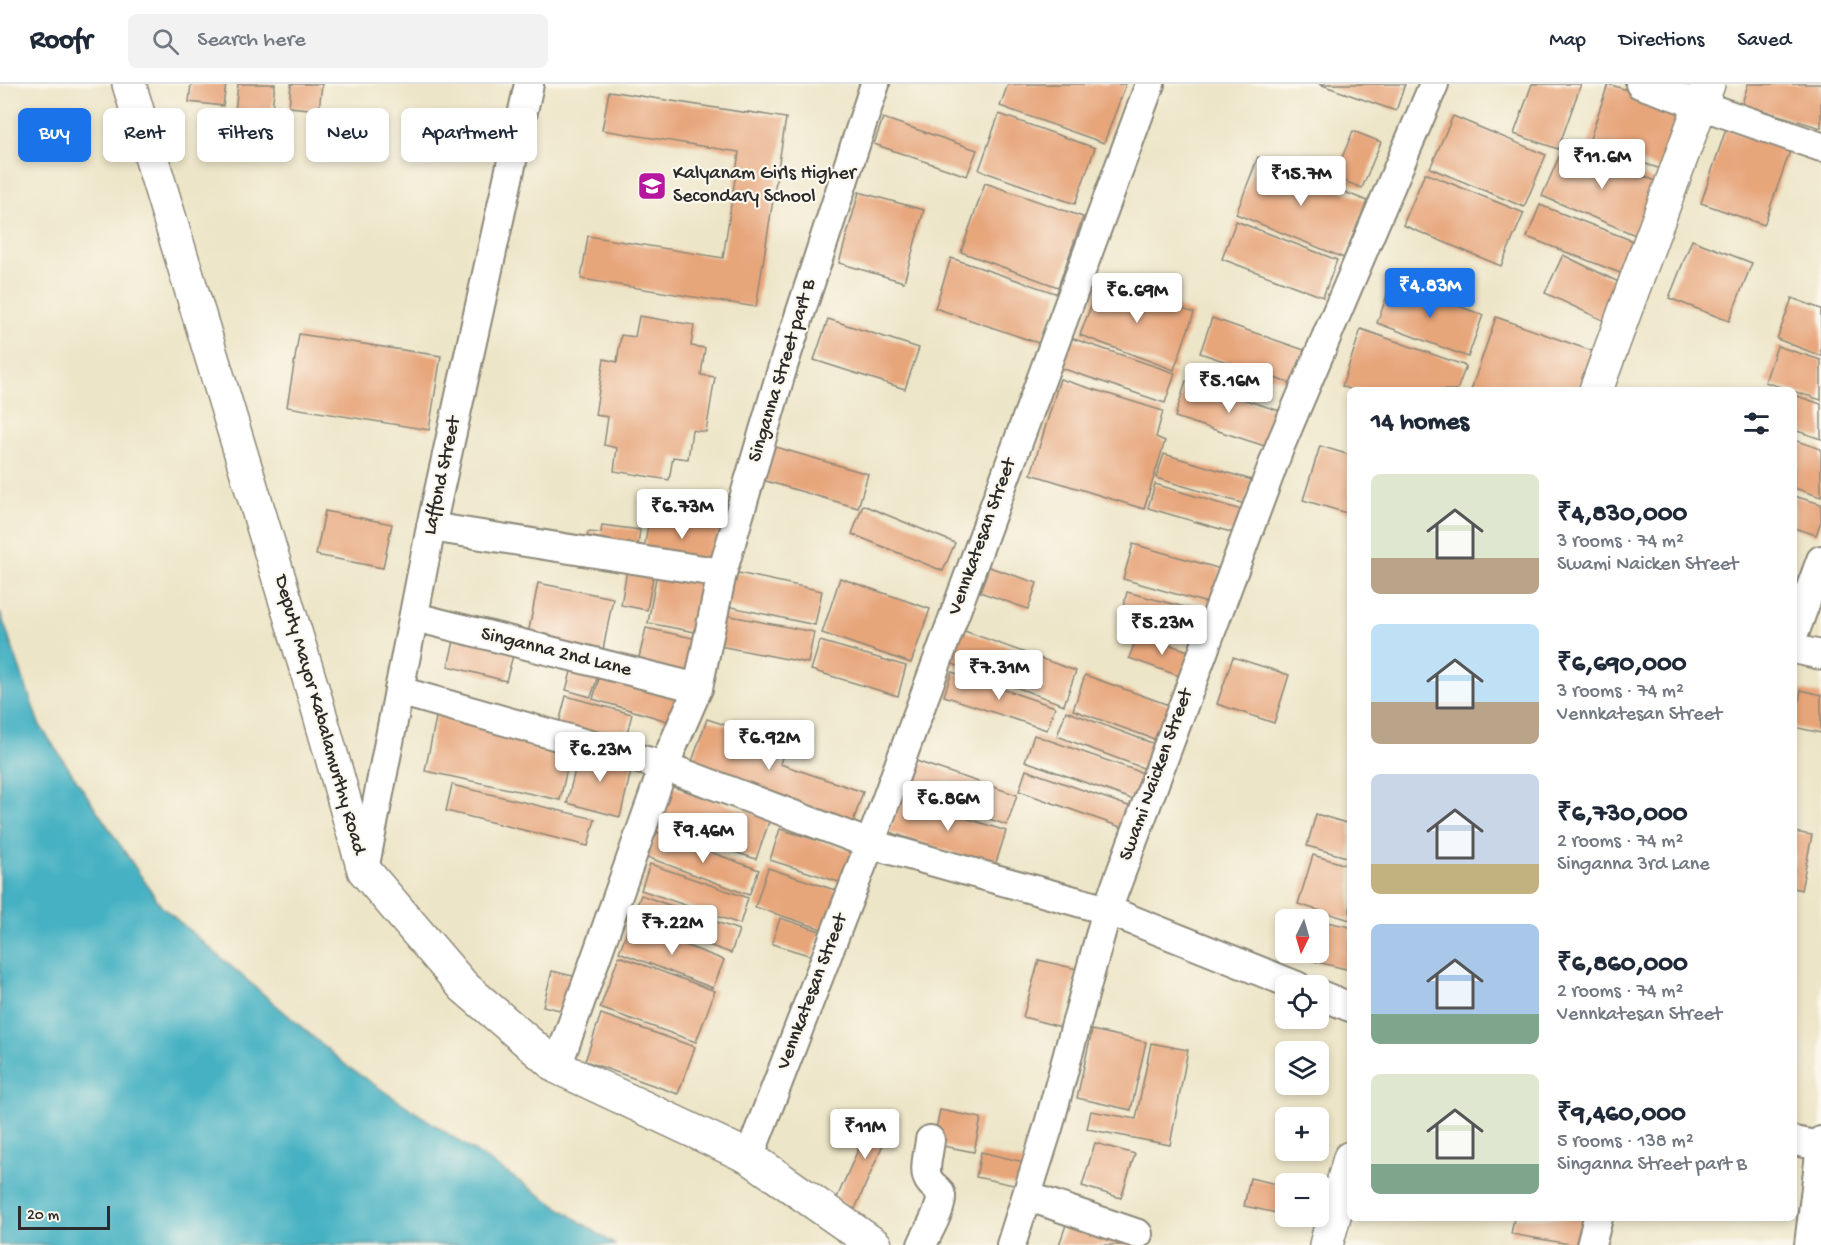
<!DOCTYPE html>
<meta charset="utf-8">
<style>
body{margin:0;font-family:"Gochi Hand",sans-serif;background:#f2f2f3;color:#1f2937;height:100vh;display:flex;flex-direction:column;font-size:22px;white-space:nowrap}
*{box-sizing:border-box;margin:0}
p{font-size:20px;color:#747a83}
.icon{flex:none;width:33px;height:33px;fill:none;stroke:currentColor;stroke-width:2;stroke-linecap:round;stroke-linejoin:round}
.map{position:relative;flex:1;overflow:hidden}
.sheet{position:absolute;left:1347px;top:303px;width:450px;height:834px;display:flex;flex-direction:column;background:#fff;border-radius:9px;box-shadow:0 3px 9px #0003}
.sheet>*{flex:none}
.banner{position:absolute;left:18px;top:24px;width:570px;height:54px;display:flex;gap:12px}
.needle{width:39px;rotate:185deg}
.fabs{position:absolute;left:1275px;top:825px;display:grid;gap:12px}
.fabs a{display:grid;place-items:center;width:54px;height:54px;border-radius:9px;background:#fff;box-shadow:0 3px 9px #0003;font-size:30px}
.scale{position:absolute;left:18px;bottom:15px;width:92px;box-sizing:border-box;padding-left:6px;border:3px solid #2b2b2b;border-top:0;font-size:16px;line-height:21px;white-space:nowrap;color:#2b2b2b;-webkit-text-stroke:4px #fbf7ec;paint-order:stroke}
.price{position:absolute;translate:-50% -51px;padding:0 14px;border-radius:6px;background:#fff;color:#222;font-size:20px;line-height:39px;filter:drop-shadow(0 2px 3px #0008)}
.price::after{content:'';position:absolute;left:50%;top:36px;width:18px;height:14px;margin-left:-9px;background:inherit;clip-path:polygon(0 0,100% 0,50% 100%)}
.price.active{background:#1a73e8;color:#fff}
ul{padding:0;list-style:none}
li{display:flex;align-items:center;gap:18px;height:150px;padding:0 24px}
li span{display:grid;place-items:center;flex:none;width:168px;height:120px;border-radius:9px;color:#555}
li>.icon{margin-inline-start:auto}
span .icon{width:72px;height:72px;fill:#fffc;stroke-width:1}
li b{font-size:26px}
h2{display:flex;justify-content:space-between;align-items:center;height:72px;padding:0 24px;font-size:26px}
.pill{padding:0 21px;border-radius:9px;background:#fff;box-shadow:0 3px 9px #0003;font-size:21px;line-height:54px}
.pill.active{background:#1a73e8;color:#fff}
header{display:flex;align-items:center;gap:36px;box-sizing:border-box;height:84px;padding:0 30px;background:#fff;border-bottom:2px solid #e0e1e3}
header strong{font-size:28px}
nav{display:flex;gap:33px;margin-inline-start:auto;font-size:21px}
.search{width:420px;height:54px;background:#f2f2f3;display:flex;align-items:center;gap:15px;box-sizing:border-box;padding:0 21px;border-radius:9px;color:#747a83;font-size:22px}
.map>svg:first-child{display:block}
.water{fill:#44b1c2;stroke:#386e76;stroke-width:1.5}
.building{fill:#e7a57a}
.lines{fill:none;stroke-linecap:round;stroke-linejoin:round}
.street-casing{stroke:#8c8879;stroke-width:32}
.secondary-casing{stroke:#8c8879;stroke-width:36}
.street{stroke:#fff;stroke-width:28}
.secondary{stroke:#fff;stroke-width:33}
.labels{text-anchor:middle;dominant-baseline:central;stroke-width:4.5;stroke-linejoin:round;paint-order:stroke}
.poi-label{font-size:20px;fill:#2b2b2b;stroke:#fbf7ec;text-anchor:start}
.street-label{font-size:20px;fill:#2b2b2b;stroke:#fbf7ec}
</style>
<header>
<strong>Roofr</strong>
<div class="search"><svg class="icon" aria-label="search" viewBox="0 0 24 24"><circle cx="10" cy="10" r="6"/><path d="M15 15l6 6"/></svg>Search here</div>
<nav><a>Map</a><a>Directions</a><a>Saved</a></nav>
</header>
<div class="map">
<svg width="1821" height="1161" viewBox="0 0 1821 1161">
<rect width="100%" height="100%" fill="#fbf7ec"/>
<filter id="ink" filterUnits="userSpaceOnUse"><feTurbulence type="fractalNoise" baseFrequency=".0167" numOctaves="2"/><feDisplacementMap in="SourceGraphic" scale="12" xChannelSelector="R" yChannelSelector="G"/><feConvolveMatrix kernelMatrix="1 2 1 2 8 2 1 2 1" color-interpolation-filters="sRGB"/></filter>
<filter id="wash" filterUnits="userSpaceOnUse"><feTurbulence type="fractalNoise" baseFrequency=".008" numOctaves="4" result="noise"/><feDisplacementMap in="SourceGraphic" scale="24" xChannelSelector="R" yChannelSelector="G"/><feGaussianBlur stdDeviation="1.35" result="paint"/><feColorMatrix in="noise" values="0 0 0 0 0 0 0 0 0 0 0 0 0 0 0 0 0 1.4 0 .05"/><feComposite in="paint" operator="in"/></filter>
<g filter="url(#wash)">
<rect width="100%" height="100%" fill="#ede5c7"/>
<path class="water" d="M0,528l39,112 122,182 187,161 267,178h-615z"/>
<g id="blocks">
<g class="building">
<path d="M191,0h35l-3,22 -34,-4z"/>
<path d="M238,0h37l-4,32 -36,-4z"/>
<path d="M291,0h31l-3,26 -30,-3z"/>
<path d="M1008,0h118l-22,59 -104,-37z"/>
<path d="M1319,0h86l-9,27z"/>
<path d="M1532,0h49l-23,65 -44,-15z"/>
<path d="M1608,0l82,26 -20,62 -82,-27z"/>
<path d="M1748,0h73v44l-79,-24z"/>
<path d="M609,7l139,22v-1l38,6 -30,189 -175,-28 7,-43 135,22 16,-106 -137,-22z"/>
<path d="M999,30l96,34 -20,56 -96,-34z"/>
<path d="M1453,32l93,39 -22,52 -94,-39z"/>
<path d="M883,34l94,32 -10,26 -93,-32z"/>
<path d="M1726,45l64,22 -26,74 -63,-22z"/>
<path d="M1353,47l28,11 -19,46 -28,-11z"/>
<path d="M1565,59l97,41 -22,53 -98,-41z"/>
<path d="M1258,73l109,44 -23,57 -108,-44z"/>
<path d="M1425,89l99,40 -23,53 -98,-41z"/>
<path d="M985,99l98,34 -25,70 -97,-35z"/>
<path d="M859,108l65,18 -20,72 -65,-19z"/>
<path d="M1540,121l101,39 -13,32 -101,-39z"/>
<path d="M1236,137l101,39 -14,37 -101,-38z"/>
<path d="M1692,156l60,23 -23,58 -60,-23z"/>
<path d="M1563,171l66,32 -18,37 -66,-31z"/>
<path d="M951,174l107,36 -17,50 -106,-36z"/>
<path d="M1101,195l93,34 -20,57 -94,-35z"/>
<path d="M1392,198l91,33 -15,42 -91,-34z"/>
<path d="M1792,214l29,11v47l-44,-17z"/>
<path d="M639,232l55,9 -3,21 14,2 -4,27 14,2 -9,55 -14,-2 -4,29 -15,-2 -4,23 -55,-9 3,-23 -13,-3 4,-28 -13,-2 9,-56 13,3 4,-27 14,2z"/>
<path d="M1496,233l96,34 -14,39h-107z"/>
<path d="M1212,234l92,32 -12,34 -92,-31z"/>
<path d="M828,235l91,29 -14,41 -91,-29z"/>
<path d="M1361,245l105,37 -9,24h-105l-10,-4z"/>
<path d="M299,250l142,22 -12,74 -142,-23z"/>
<path d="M1071,254l104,35 -10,30 -104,-35z"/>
<path d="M1777,262l44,14v40l-56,-18z"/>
<path d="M1060,295l103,32 -7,26 9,4 -21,68 -113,-35z"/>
<path d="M1186,297l97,31 -12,36 -96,-31z"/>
<path d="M1794,311l27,9v35l-27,-9z"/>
<path d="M1794,356l27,9v48l-27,-9z"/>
<path d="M769,361l99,29 -10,34 -99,-29z"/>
<path d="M1320,362l30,9v59l-47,-14z"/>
<path d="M1164,370l88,26 -7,24 -89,-26z"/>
<path d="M1155,400l93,28 -7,23 -93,-27z"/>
<path d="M1794,412l27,8v17l-5,14 -22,-7z"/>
<path d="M863,421l92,38 -12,28 -91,-37z"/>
<path d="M325,427l67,13 -9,44 -67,-13z"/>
<path d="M650,428l70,11 -7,44 -70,-11z"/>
<path d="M602,441l38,5 -3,22 -51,-5 2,-15 13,1z"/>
<path d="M1133,460l88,25 -10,35 -88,-25z"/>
<path d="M628,479l27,4 -8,43 -26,-5z"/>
<path d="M989,483l48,16 -9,26 -48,-17z"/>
<path d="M729,487l93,20 -7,34 -93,-20z"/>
<path d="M657,488l52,10 -9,51 -52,-10z"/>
<path d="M840,494l90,31 -19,54 -89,-30z"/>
<path d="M538,499l75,15 -11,57 -75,-15z"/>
<path d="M1127,508l84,22 -7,27 -84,-22z"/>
<path d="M720,530l94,18 -6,31 -94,-18z"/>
<path d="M646,544l56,12 -10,43 -56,-13z"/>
<path d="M959,545l117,42 -12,34 -117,-43z"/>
<path d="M1138,550l56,19 -9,25 -56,-20z"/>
<path d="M455,553l59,15 -8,29 -58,-15z"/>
<path d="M820,557l86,25 -8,30 -87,-26z"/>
<path d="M1233,573l56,18 -15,48 -57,-19z"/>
<path d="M574,577l26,8 -9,28 -25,-7z"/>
<path d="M601,587l78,23 -8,28 -78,-23z"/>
<path d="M952,588l103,35 -8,23 -103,-34z"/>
<path d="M1085,591l95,34 -12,35 -95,-34z"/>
<path d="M1801,606l20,5v38l-27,-6z"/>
<path d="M566,612l66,18 -9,34 -66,-17z"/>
<path d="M1066,627l97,36 -9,25 -97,-36z"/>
<path d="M437,629l136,29 -13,58 -135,-29z"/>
<path d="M707,635l79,26 -6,19 83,28 -10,30 -163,-55z"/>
<path d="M1034,651l112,39 -9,27 -112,-40z"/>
<path d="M580,665l53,14 -13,54 -53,-14z"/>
<path d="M913,676l104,35 -10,30 -104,-35z"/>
<path d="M1026,686l111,39 -8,21 -110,-39z"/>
<path d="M452,701l143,34 -7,27 -142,-35z"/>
<path d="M670,702l100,33 -14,40 -99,-33z"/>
<path d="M901,713l105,34 -11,35 -106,-34z"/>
<path d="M1316,730l34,10v34l-43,-12z"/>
<path d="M780,745l75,23 -10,32 -75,-24z"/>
<path d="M657,748l102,38 -10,25 -102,-38z"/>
<path d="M1794,748l18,3 -11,55 -7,-2z"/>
<path d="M1313,771l37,11v54l-52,-16z"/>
<path d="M650,780l98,34 -8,26 -99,-34z"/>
<path d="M768,784l76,25 -13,39 -76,-25z"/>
<path d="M641,811l98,35 -8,23 -99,-35z"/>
<path d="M780,834l40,13 -8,25 -40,-12z"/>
<path d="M1318,836l32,7v43l-49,-12 2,-6h15z"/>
<path d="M630,840l94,36 -11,28 -94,-36z"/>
<path d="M619,872l96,35 -19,51 -96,-34z"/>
<path d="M1039,876l38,9 -16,58 -38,-10z"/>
<path d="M552,887l25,6 -9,35 -25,-6z"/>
<path d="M601,930l94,33 -17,47 -93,-33z"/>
<path d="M1092,946l54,12 -15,68 -54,-12z"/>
<path d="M1151,959l37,7 -18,95 -83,-16 4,-18 45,8z"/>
<path d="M940,1026l41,8 -7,34 -41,-8z"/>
<path d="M875,1027l19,8 -39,90 -19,-9z"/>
<path d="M1095,1059l40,11 -14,44 -39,-12z"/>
<path d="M981,1068l52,12 -6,24 -51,-11z"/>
<path d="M1250,1094l36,8v29l-42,-9z"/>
<path d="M1514,1134h74l-5,27h-8l-64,-11z"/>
<path d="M1067,1138l64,23h-72z"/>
</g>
</g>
</g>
<g filter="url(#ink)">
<use href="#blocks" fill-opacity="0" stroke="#8c8879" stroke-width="1.5"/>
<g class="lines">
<g class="street-casing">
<g id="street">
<path d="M1640,0l181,63"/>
<path d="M431,443l291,46"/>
<path d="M415,533l283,71"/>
<path d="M1794,550l27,-74"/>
<path d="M1794,565l27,6"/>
<path d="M399,607l265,75 206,78 237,66 190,76"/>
<path d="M364,786l67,-343 98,-443"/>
<path d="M1318,910l32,13"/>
<path d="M557,983l107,-301 34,-78 24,-115 61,-207 92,-282"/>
<path d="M1794,1057l27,5v-5"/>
<path d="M749,1073l121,-313 280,-760"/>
<path d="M1027,1112l111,38"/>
<path d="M922,1161c5,-12 20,-36 19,-49 -1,-8 -7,-8 -11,-14 -8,-9 -1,-30 0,-42"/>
<path d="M1011,1161l37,-117 59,-218 173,-464 154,-362"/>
<path d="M1591,1161l7,-27"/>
<path d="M1809,1161l12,-99"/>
</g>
</g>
<g class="secondary-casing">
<g id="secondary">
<path d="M129,0l187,617 48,169 100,117 93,80 192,90 126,88"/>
<path d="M1596,306l112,-306"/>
<path d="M1326,1161l24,-87"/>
</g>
</g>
<use href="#street" class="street"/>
<use href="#secondary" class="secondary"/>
</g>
</g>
<defs>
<g id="school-square" transform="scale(1.5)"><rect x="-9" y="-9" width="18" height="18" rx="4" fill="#b5179e" stroke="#fbf7ec"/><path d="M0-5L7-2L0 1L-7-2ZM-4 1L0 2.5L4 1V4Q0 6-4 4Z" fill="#fff"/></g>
</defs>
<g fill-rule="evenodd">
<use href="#school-square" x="652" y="102"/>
</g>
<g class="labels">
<g class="poi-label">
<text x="673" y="90">Kalyanam Girls Higher<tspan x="673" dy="23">Secondary School</tspan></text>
</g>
<g class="street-label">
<text transform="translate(783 287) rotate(-73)">Singanna Street part B</text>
<text transform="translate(443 392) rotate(-78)">Laffond Street</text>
<text transform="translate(983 453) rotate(-70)">Vennkatesan Street</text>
<text transform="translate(556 569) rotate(14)">Singanna 2nd Lane</text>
<text transform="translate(319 631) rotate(74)">Deputy Mayor Kabalamurthy Road</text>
<text transform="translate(1157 691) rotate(-70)">Swami Naicken Street</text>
<text transform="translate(813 908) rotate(-69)">Vennkatesan Street</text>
</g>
</g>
</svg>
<div class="fabs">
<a><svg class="needle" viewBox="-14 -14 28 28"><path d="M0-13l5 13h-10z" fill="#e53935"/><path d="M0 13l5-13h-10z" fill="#747a83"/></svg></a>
<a><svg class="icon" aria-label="locate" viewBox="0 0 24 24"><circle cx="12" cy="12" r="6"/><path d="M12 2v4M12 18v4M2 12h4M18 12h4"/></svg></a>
<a><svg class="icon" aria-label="layers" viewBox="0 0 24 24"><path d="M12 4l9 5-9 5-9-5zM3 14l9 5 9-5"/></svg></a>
<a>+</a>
<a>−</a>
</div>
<div class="scale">20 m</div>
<b class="price" style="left:1602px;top:106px">₹11.6M</b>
<b class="price" style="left:1301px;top:123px">₹15.7M</b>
<b class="price active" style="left:1430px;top:235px">₹4.83M</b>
<b class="price" style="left:1137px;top:240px">₹6.69M</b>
<b class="price" style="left:1229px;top:330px">₹5.16M</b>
<b class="price" style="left:682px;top:456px">₹6.73M</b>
<b class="price" style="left:1162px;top:572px">₹5.23M</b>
<b class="price" style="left:999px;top:617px">₹7.31M</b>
<b class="price" style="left:769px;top:687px">₹6.92M</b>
<b class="price" style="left:600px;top:699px">₹6.23M</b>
<b class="price" style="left:948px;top:748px">₹6.86M</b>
<b class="price" style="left:703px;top:780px">₹9.46M</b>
<b class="price" style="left:672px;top:872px">₹7.22M</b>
<b class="price" style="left:865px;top:1076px">₹11M</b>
<div class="banner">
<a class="pill active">Buy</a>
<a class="pill">Rent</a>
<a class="pill">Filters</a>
<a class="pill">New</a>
<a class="pill">Apartment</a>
</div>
<section class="sheet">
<h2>14 homes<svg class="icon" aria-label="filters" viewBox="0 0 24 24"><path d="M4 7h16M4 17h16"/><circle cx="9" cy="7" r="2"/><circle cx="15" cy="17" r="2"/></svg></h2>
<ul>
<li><span style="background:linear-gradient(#dfe7d0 70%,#b9a48a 0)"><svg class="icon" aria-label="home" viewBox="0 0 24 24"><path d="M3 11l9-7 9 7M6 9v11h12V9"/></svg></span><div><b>₹4,830,000</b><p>3 rooms · 74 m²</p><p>Swami Naicken Street</p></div></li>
<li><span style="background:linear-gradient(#bfe0f5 65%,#b9a48a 0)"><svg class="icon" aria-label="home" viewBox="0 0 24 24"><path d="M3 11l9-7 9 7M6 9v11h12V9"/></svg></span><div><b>₹6,690,000</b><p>3 rooms · 74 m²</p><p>Vennkatesan Street</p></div></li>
<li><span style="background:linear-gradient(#c9d6e8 75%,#c2b280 0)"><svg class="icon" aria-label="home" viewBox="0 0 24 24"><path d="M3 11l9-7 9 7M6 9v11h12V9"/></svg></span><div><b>₹6,730,000</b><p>2 rooms · 74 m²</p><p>Singanna 3rd Lane</p></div></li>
<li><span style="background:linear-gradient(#a9c7e8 75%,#7fa58c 0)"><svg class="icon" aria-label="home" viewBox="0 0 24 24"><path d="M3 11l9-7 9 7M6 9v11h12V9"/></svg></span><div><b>₹6,860,000</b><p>2 rooms · 74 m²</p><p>Vennkatesan Street</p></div></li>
<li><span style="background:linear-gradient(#dfe7d0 75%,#7fa58c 0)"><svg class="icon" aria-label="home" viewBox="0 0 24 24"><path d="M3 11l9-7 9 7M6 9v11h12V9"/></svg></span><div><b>₹9,460,000</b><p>5 rooms · 138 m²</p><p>Singanna Street part B</p></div></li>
</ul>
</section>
</div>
